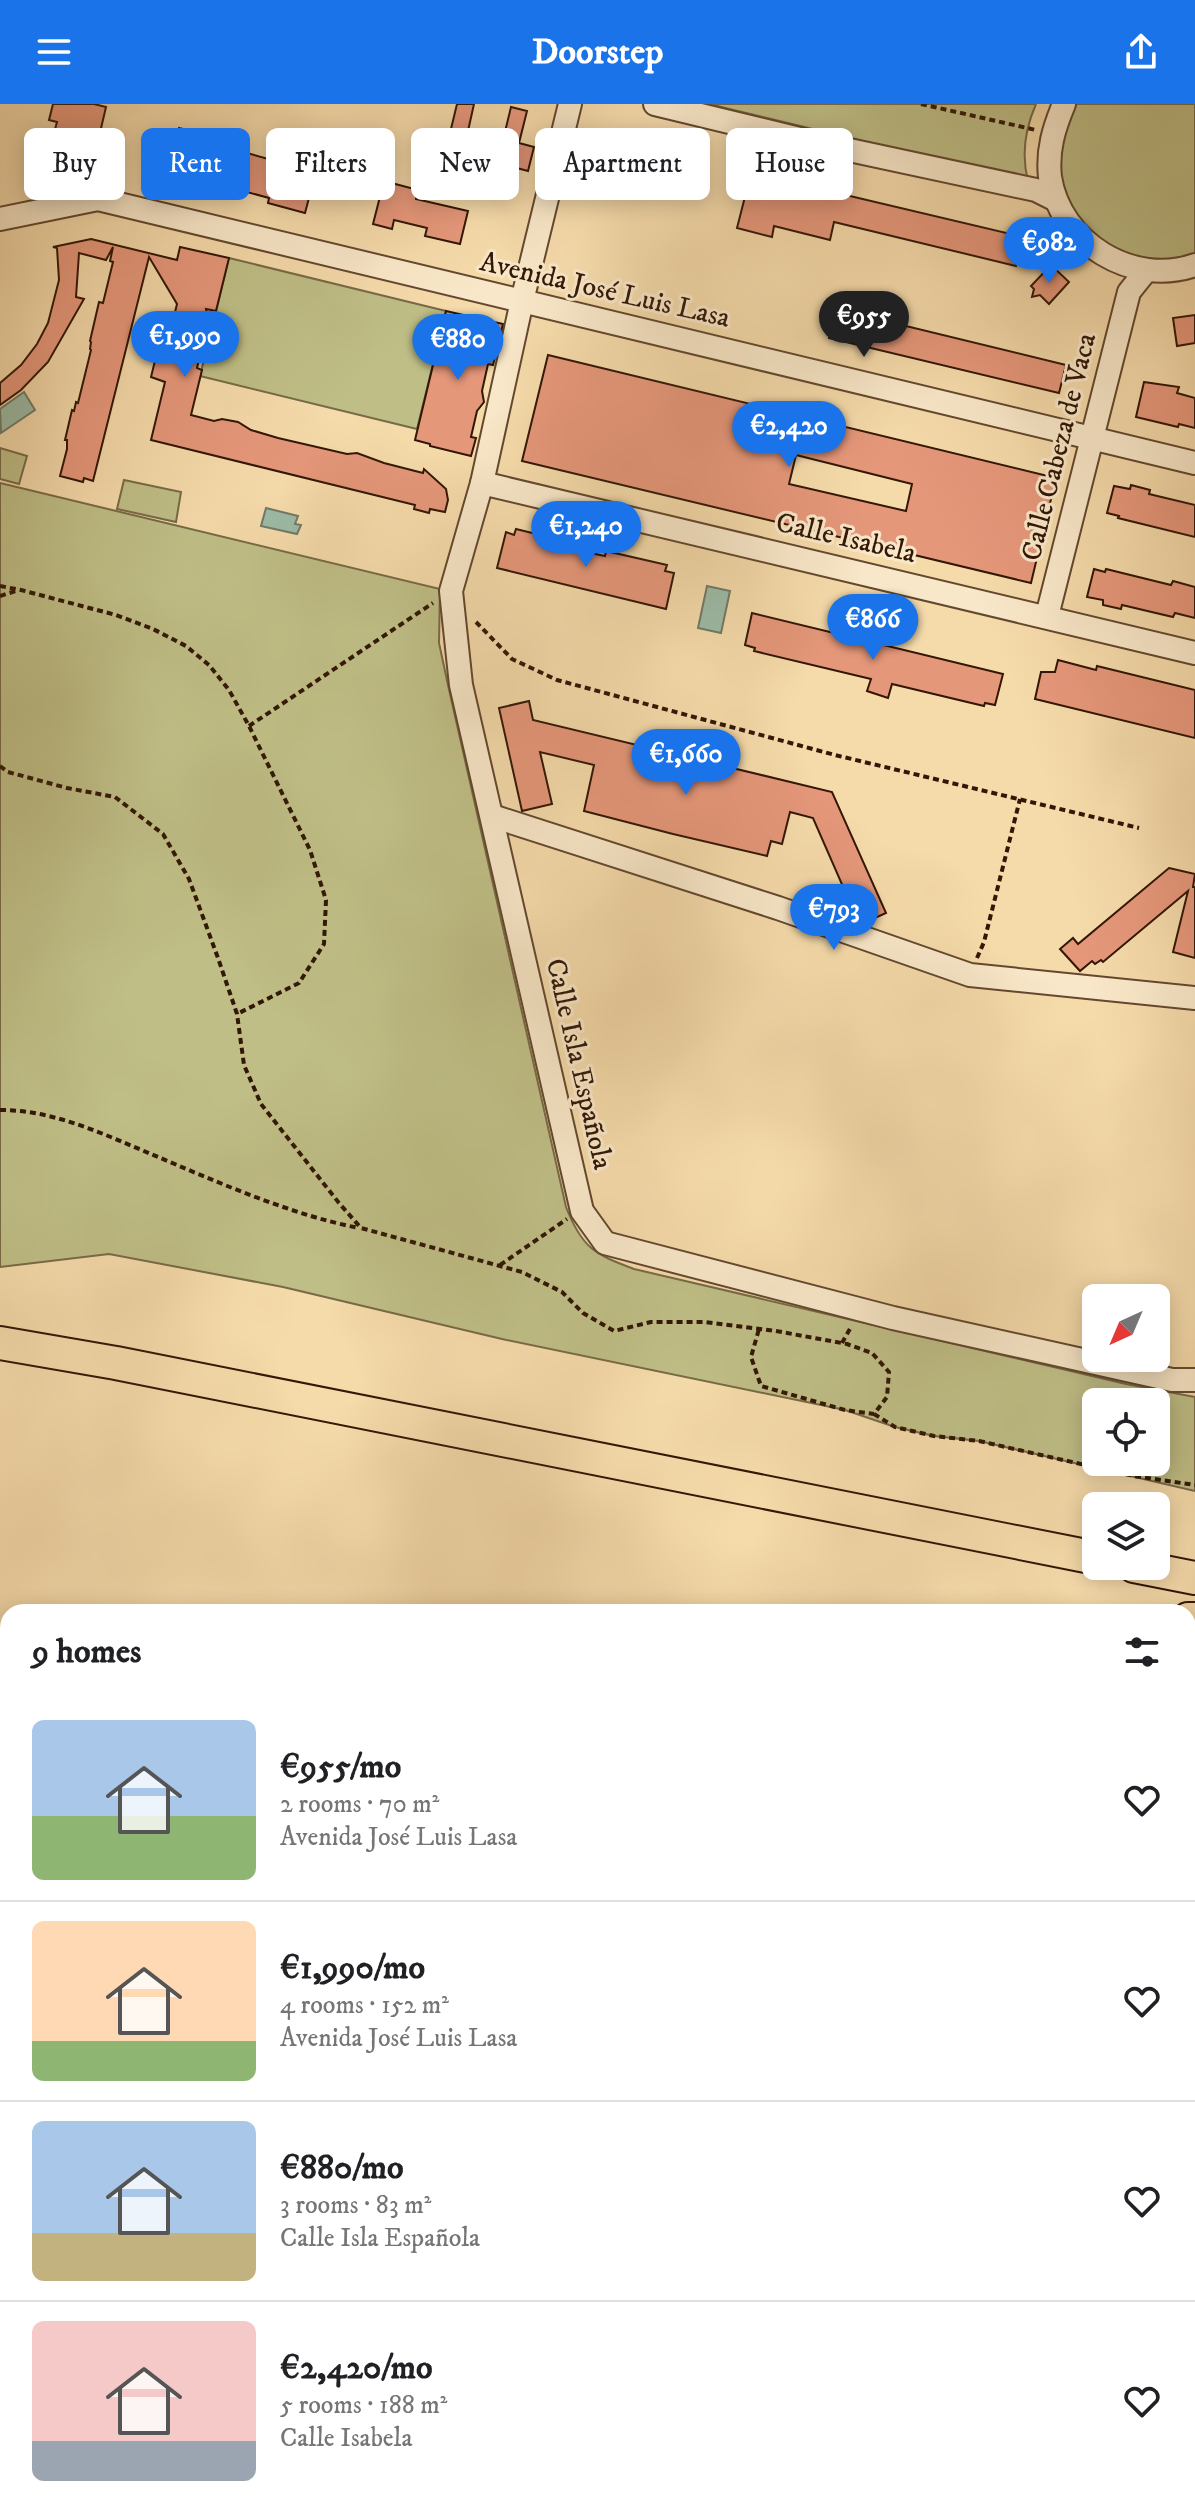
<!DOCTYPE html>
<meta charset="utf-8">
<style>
body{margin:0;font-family:"IM FELL DW Pica",serif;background:#f2f2f2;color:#202124;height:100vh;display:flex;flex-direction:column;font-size:30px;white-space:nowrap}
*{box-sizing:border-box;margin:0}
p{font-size:26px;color:#757577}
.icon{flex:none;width:44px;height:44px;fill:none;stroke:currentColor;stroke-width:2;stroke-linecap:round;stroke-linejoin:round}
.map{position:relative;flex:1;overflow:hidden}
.sheet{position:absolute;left:0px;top:1500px;width:1196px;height:912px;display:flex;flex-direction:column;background:#fff;border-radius:24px 24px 0 0;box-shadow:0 4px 20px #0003}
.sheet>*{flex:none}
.banner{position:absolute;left:24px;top:24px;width:1148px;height:72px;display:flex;gap:16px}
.needle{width:52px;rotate:224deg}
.controls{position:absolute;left:1082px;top:1180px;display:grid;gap:16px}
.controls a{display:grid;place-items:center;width:88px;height:88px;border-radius:12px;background:#fff;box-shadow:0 4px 20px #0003;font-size:40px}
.price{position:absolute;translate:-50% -68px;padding:0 18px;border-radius:28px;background:#1a73e8;color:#fff;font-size:26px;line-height:52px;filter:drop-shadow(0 2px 4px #0008)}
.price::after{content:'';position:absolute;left:50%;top:48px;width:24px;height:18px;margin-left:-12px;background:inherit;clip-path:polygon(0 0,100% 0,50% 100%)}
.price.active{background:#222;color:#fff}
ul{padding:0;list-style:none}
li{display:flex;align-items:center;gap:24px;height:200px;padding:0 32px}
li+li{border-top:2px solid #e0e0e0}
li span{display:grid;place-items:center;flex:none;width:224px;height:160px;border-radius:12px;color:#555}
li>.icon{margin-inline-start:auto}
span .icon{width:96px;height:96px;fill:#fffc;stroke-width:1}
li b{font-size:34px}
h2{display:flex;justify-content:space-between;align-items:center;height:96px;padding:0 32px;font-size:34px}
.tag{padding:0 28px;border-radius:12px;background:#fff;box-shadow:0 4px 20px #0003;font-size:28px;line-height:72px}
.tag.active{background:#1a73e8;color:#fff}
header{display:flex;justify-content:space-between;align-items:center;height:104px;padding:0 32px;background:#1a73e8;color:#fff;font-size:36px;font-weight:800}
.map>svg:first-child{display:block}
.green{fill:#bfbe86;stroke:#786a46;stroke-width:2;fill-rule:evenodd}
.water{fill:#9cbba7;stroke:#727967;stroke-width:2}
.building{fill:#e5977a;stroke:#321706;stroke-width:2;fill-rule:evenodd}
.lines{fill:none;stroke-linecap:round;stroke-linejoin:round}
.minor-casing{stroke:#63482f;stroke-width:26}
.highway-casing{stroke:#321706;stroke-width:36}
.path{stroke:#321706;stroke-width:4;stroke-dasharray:6 4;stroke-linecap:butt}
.minor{stroke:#f8e7c8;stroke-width:22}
.highway{stroke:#f5daaa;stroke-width:32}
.labels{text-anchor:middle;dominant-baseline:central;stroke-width:6;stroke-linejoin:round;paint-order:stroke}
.street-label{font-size:28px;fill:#321706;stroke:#f8e7c8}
</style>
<header><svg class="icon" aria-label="menu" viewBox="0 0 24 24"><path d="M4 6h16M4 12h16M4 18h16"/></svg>Doorstep<svg class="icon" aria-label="share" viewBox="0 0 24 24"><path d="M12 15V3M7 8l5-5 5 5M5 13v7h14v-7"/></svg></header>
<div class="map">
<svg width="1195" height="2412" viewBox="0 0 1195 2412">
<rect width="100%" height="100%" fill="#f5daaa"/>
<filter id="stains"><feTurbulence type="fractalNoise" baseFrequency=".0025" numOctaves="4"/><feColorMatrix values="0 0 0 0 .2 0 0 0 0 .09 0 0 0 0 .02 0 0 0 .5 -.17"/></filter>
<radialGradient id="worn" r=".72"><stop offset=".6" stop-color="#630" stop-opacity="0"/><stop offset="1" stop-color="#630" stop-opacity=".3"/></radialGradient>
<g class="green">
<path d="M709,0h327c-11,25 -15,50 -8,77z"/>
<path d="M1074,0h121v155l-30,5 -57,-16 -30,-28 -17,-37 -1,-41z"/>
<path d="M229,154l217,53 -29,118 -217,-53z"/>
<path d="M0,344l27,8 -8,28 -19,-5z"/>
<path d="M124,376l57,12 -5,30 -59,-13z"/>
<path d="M0,379l440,106 -1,54 9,42 118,522c16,41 28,47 68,62l492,115 69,13v94l-216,-50 -45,-5 -39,-9 -50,-17 -343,-71 -219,-52 -174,-33 -109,13zM1096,1298h60v60h-60z"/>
</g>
<g class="water">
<path d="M24,288l11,18 -34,23 -1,-24z"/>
<path d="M266,404l32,8 -3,8 6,1 -4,9 -36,-8z"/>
<path d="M707,482l23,5 -9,42 -23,-5z"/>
</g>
<g class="building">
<path d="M53,0h41l12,3 -7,30 -9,-2 -1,7 -35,-9 3,-11 -8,-2z"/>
<path d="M457,0h17l-6,27 35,9 8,-33 16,4 -8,32 15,4 -6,24 -15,-4 -1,7 -17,-4 2,-6 -35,-9 -2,7 -16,-4z"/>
<path d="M179,24l25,6 -1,6 9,3 81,23 -2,7 23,6 -9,34 -37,-10 1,-5 -66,-18v4l-26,-6 3,-15 -8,-2z"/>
<path d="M807,72l28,7 -2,9 190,45 -7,29 -182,-44 -4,18 -56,-14 -2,11 -35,-9 13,-51 54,13z"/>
<path d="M384,77l34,9 -2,9 52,12 -8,33 -35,-8 2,-8 -33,-8 -2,9 -19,-5z"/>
<path d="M91,135l86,21 3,-13 49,11 -13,53 -10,-2 5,25 -8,8 -6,26 5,2 -11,45 23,6 8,-2 16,3 13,8 27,8 69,16 10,-1 27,10 39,10 1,-4 22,20 2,11 -3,12 -15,-3 -1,4 -15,-4 1,-4 -264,-65 14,-58 -14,-5 11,-45 8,1 7,-29 -28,-47 -56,224 -9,-3 -1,4 -23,-6 7,-27v-9h-2l7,-30 2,1 2,-9 2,1 13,-53 -1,-1 1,-7 -1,-1 9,-39 4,1 10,-41 -3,-1 3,-14 -7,13 -27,-7 -3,44 8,2 -36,63 -27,28 -21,15v-22l21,-18 16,-21 11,-21 11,-43 -2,-32 -4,-1z"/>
<path d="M1051,161l18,17 -20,22 -9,-9 -8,2 2,-8 -3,-3z"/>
<path d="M836,205l230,56 -7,28 -230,-55z"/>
<path d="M446,207l57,13 -10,41 -5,-1 -6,27 2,11 -7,9 -6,26 5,1 -5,18 -41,-10v-2l-15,-4z"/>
<path d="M1195,211v28l-18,3 -4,-28z"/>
<path d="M548,251l508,123 -25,105 -509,-122zM796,351l116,29 -6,27 -117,-27z"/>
<path d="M1144,278l35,5 -2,6 18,5v30l-16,-4 -1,3 -42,-10z"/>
<path d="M1131,381l19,5 -1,4 46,11v32l-77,-19 1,-2 -12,-3 7,-27 16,3z"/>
<path d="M516,425l61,15 -1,6 29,6 1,-5 61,14 -2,6 9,2 -8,36 -169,-41 9,-36 8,3z"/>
<path d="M1094,465l11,3 1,-3 65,16 2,-4 22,6v31l-20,-5 -2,4 -51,-12 -1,4 -18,-4v-5l-16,-3z"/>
<path d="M752,509l251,61 -8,31 -10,-2 -1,3 -92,-22 -4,14 -21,-7 4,-12 -117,-28 1,-3 -10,-3z"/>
<path d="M1058,556l38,10 1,-4 98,24v48l-160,-39 6,-27h14z"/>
<path d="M529,597l4,19 299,72 54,121 -22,10 -6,-2 -45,-103 -23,-6 -8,32 -11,-3 -4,15 -94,-22 -89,-23 10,-46 -54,-13 12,52 -30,7 -23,-103z"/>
<path d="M1169,764l26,6 -2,13h2v71l-22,-6 15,-61 -85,71 -2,-2 -6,4 -3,-3 -12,10 -20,-22 13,-11 5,6z"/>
</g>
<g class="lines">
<g class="minor-casing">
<g id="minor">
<path d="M570,0l-48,197 -40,182 -31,108 10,94 121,526 23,32 288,75 279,62h23"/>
<path d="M655,0l157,38 224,48 20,10"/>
<path d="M1064,0c-10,24 -17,46 -14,73 10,66 83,110 145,88"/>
<path d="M0,115l98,-20 1097,264"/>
<path d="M482,379l713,170"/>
<path d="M1047,512l82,-324 16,-20"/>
<path d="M492,712l286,92 192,67 225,23"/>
<path d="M0,2184l8,-4"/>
<path d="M563,2404l3,8"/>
<path d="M144,2412l12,-8"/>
<path d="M212,2412l11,-8"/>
<path d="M450,2412l2,-8"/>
</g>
</g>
<g class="highway-casing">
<g id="highway">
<path d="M0,1239l116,20 980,195"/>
<path d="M1134,1462l61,12"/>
<path d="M1188,1515h7"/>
<path d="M1188,1565l7,-1"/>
<path d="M0,1572l8,9"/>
<path d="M1188,1622l7,-1"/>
<path d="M1188,1706l7,7"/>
<path d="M0,1771l8,-4"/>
<path d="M0,1840l8,-4"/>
<path d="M0,1938l8,-2"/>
</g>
</g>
<g class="path">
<path d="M921,0l115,26"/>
<path d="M0,482l21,4 95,25 37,14 33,17 23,19 20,25 20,36 61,124 16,50 -2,44 -25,39 -62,31"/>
<path d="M0,492l19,-6"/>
<path d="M476,518l36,37 45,21 278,75 304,73"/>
<path d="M249,622l184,-123"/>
<path d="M0,662l8,6 59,16 48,9 48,37 26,45 29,79 19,56 7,51 17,39 78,99 22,25 161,44 40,20 21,21 31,18 37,-9h53l72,9 71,13 25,9 17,19 -2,25 -13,17 -29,-4 -84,-24 -10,-29 8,-28"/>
<path d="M977,854l7,-16 36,-143"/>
<path d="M0,1006c54,0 103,24 151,44 64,27 140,61 208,74"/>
<path d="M500,1161l67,-46"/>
<path d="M842,1239l9,-16"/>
<path d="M874,1310l21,13 39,9 45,5 155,35 61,9"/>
<path d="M1188,1885l7,11"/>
<path d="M0,1991l8,-3"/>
<path d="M0,2212l8,-6"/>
<path d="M0,2234l8,10"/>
</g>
<use href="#minor" class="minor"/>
<use href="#highway" class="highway"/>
</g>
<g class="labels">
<g class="street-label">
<text transform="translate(605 186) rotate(13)">Avenida José Luis Lasa</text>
<text transform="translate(1059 343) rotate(-76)">Calle Cabeza de Vaca</text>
<text transform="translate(846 434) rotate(13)">Calle Isabela</text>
<text transform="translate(579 960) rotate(77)">Calle Isla Española</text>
</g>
</g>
<rect width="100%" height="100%" filter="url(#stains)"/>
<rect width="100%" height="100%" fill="url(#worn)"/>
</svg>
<div class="controls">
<a><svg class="needle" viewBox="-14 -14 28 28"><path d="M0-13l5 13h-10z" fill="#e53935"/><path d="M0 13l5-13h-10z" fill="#757577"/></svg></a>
<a><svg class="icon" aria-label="locate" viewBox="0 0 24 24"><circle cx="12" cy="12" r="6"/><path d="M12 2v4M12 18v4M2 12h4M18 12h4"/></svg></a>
<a><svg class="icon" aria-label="layers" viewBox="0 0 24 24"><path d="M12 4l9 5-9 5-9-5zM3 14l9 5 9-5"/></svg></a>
</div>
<b class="price" style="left:1049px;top:181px">€982</b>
<b class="price active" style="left:864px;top:255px">€955</b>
<b class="price" style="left:185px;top:275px">€1,990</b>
<b class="price" style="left:458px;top:278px">€880</b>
<b class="price" style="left:789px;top:365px">€2,420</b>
<b class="price" style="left:586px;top:465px">€1,240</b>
<b class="price" style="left:873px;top:558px">€866</b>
<b class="price" style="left:686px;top:693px">€1,660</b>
<b class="price" style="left:834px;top:848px">€793</b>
<div class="banner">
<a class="tag">Buy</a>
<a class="tag active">Rent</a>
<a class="tag">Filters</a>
<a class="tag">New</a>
<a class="tag">Apartment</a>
<a class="tag">House</a>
</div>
<section class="sheet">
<h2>9 homes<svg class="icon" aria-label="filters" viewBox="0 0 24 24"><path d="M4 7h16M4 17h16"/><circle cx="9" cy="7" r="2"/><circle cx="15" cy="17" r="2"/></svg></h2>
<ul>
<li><span style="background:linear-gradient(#a9c7e8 60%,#8fb573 0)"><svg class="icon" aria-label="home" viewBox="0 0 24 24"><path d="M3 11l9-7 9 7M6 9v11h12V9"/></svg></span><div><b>€955/mo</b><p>2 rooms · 70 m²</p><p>Avenida José Luis Lasa</p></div><svg class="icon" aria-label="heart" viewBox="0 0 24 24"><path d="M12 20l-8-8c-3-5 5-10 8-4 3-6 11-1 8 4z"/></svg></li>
<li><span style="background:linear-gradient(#ffd9b3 75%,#8fb573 0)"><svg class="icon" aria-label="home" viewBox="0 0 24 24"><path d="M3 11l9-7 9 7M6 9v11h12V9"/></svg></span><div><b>€1,990/mo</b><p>4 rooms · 152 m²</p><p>Avenida José Luis Lasa</p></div><svg class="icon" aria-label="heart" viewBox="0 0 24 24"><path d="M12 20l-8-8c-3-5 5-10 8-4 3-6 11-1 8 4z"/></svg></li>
<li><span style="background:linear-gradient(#a9c7e8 70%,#c2b280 0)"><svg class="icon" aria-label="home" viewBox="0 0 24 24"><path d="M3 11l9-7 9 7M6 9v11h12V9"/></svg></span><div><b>€880/mo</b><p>3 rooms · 83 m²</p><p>Calle Isla Española</p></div><svg class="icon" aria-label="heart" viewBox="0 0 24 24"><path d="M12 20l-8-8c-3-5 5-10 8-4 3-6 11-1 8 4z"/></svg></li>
<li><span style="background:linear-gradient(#f6c9c9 75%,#9aa5b1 0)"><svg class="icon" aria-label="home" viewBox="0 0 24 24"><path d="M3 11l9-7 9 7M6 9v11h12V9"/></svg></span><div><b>€2,420/mo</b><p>5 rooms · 188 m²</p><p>Calle Isabela</p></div><svg class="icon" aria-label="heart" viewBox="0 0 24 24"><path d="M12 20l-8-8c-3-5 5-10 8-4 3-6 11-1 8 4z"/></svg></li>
</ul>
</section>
</div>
